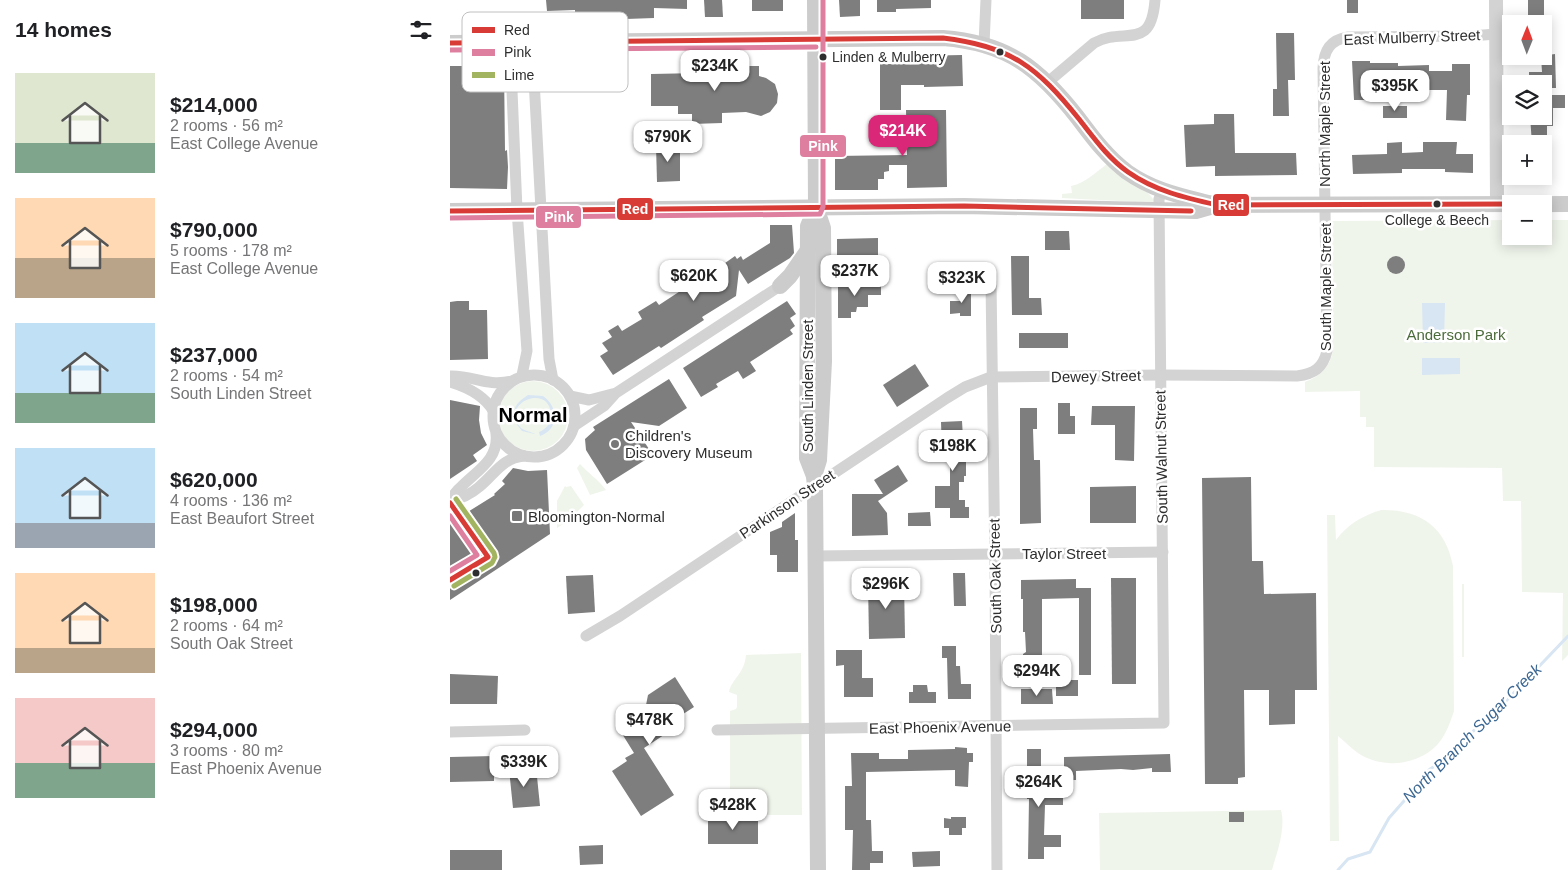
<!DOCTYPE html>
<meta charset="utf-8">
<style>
body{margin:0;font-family:Arial,sans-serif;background:#f6f6f6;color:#202124;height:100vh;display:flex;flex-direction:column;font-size:19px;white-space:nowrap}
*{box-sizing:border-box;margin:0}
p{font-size:16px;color:#757577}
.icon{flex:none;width:28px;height:28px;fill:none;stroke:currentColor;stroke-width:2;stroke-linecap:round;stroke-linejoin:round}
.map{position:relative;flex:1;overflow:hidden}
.side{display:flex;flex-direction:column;background:#fff;width:450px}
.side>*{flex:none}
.needle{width:32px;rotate:1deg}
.tools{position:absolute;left:1052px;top:15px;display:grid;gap:10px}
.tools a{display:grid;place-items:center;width:50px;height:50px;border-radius:0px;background:#fff;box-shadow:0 2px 12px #0003;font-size:25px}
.price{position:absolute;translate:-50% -42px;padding:0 11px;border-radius:10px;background:#fff;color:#222;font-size:16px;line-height:32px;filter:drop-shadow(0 1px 2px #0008)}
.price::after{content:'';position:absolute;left:50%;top:30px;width:15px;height:11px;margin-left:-8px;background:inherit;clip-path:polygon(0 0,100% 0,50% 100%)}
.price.selected{background:#db2777;color:#fff}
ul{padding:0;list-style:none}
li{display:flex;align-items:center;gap:15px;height:125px;padding:0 15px}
li span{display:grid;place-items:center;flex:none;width:140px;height:100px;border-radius:0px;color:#555}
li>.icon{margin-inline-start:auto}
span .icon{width:60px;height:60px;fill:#fffc;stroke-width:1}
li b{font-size:21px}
h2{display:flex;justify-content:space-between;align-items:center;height:60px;padding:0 15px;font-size:21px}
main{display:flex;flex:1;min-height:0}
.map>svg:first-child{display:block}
.green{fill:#f0f5ec}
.water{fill:#d8e5f2}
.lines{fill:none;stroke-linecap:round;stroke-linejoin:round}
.stream{stroke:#d8e5f2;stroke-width:3}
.building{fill:#7e7e7e}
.minor{stroke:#d3d3d3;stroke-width:11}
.tertiary{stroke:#d3d3d3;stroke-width:14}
.secondary{stroke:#ccc;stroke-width:16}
.bus-1-casing{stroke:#fff;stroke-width:9}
.bus-2-casing{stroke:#fff;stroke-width:9}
.bus-3-casing{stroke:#fff;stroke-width:9}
.bus-1{stroke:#d83b35;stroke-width:5}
.bus-2{stroke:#de7f9f;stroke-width:5}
.bus-3{stroke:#a3b460;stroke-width:5}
.bus-dot{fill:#2e2e2e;stroke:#fff;stroke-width:2}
.poi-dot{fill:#777;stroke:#fff;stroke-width:2}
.labels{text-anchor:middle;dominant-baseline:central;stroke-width:5;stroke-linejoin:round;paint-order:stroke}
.bus-label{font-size:14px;fill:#2e2e2e;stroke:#fff;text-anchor:start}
.street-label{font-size:15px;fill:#2e2e2e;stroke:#fff}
.park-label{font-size:15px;fill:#4c6b3b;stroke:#fff}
.poi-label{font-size:15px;fill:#2e2e2e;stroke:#fff;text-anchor:start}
.water-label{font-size:16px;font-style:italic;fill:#3b6792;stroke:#fff}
.district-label{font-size:20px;font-weight:bold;fill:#000;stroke:#fff}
.key{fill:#fff;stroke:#c0c0c0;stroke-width:1}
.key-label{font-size:14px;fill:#2e2e2e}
.line-badge{stroke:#fff;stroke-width:2}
.badge-label{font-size:14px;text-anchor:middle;font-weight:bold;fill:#fff}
</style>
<main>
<section class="side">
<h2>14 homes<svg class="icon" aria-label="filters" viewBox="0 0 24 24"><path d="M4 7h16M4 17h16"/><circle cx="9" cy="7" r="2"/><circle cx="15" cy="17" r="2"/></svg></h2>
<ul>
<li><span style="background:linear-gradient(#dfe7d0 70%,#7fa58c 0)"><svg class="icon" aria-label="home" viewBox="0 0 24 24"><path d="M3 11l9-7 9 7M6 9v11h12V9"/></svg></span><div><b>$214,000</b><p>2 rooms · 56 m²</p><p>East College Avenue</p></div></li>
<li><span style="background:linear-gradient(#ffd9b3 60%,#b9a48a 0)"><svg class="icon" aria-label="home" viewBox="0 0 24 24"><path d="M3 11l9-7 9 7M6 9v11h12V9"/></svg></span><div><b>$790,000</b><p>5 rooms · 178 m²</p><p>East College Avenue</p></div></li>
<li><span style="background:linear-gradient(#bfe0f5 70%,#7fa58c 0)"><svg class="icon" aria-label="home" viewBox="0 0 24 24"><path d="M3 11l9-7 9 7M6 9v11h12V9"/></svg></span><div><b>$237,000</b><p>2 rooms · 54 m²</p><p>South Linden Street</p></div></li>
<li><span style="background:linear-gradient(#bfe0f5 75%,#9aa5b1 0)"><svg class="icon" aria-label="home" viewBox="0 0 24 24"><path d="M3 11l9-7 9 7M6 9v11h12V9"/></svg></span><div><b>$620,000</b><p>4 rooms · 136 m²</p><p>East Beaufort Street</p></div></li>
<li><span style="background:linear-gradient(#ffd9b3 75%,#b9a48a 0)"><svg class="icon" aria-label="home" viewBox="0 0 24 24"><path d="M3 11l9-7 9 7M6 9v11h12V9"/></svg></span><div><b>$198,000</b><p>2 rooms · 64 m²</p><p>South Oak Street</p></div></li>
<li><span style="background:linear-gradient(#f6c9c9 65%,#7fa58c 0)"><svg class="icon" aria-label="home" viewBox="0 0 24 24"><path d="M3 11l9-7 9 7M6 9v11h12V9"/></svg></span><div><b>$294,000</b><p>3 rooms · 80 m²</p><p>East Phoenix Avenue</p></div></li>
</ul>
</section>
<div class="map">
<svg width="1118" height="870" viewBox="0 0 1118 870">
<rect width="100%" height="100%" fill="#fff"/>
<g class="green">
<path d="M657,164l41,29 7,8 -1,2 -92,-5v-4l10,-1 -1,-7c13,-2 25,-14 36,-22z"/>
<path d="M1061,220v16h33v-16h24v435l-6,6 1,-68 -41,-1 -1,-91h-18l-1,-33 -128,-1v-40h-8v-10h-6v-26l-55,1v-10c16,-6 25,-15 28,-32l-1,-129z"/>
<circle cx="83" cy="416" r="35"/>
<path d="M130,464c8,9 19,16 26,26l-16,5 -13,-27z"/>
<path d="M115,486l1,1 5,-1 13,19 -7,7v3l-20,13v-27z"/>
<path d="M931,510c39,-1 65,17 72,56l1,145c-4,12 -8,24 -17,34 -20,21 -55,24 -79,8 -7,-5 -14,-12 -20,-17l1,105h-9l-3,-326h8l1,25c12,-16 26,-24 45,-30z"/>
<rect x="1012" y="584" width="2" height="73"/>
<path d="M351,653l1,162h-72v-104l6,-2 1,-2v-12l-8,-3c3,-14 15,-17 17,-37z"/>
<path d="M831,810c5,19 -4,42 -9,60h-172l-1,-57z"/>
</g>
<g class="water">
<path d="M972,303h23l-1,39 -21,1z"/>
<path d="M972,358h38v16l-38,1z"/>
<path d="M78,395l15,1c15,10 17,33 -3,40l-1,-4c7,-3 13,-9 12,-18 -2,-32 -53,-10 -30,14 4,3 11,4 14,6l-13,-3 -8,-10c-2,-13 3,-19 14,-26z"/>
</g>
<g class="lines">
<path class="stream" d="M888,870l10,-11 22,-7 19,-34 22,-25 12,-16 7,-8 17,-10 49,-52 10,-6 62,-65"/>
</g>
<g class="building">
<path d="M96,0h141v9l-33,-1v10l-56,2v-6l-23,2v-6l-28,1z"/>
<path d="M254,0h18l1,17h-18z"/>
<rect x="302" y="0" width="31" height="11"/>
<path d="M389,0h21v16l-20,1z"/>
<path d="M427,0h54v8l-35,1v3h-19z"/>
<rect x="631" y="0" width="43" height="19"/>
<rect x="897" y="0" width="11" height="13"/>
<rect x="1078" y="0" width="16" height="24"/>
<path d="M826,33h18l1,47h-7l1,36h-16v-27h4z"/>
<path d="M452,54h12v2l48,-1 1,31 -39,1v-2h-23v25h-21v-46h23z"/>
<path d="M1105,54l1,34h-12v-4h-15v-12h13l-1,-16z"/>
<path d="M902,61h18v2h28v3l31,-1v6h23v-7h18v31h-3l-1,26 -20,-1 1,-30h-32v-5h-45v15h-16z"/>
<path d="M39,62h9l6,6 1,83 2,-1 1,17 -1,22 -57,-1v-122h39z"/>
<path d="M250,64h27v2h32v10l7,2 9,6 3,10 -1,9 -7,9 -9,4 -15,-4 -24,1v10l-30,1v-10h-14v-8h-27v-32l49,-1z"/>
<rect x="1102" y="95" width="13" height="13"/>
<rect x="933" y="106" width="24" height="12"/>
<path d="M1103,108v18h-6v18h-15l-2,-28h14v-7z"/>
<path d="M456,110h40l1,77 -40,1v-23h-18v6l-5,1v7h-6v11h-43v-34l72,-1z"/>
<path d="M764,114h20l1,39h61l1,22 -82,1v-10l-29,1 -2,-42 30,-1z"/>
<path d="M952,142v11l21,-1v-10h34l-1,12h17v19l-28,-1v-3h-43v4l-49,1 -1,-19 35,-1v-11z"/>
<path d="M206,145h24v36l-23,1z"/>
<path d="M320,225h22l2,28 -4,5 -42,26 -9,-14 -3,26 -34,21 2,3 -43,28 -2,-2 -46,29 -13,-19 8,-5 -6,-8 10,-6 -4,-6 10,-6 4,6 20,-12 -4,-7 18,-11 3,4 35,-23 -3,-4 24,-15 3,5 17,-12 2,3 4,-3 2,4 27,-17z"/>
<path d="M595,231h24l1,19h-25z"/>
<path d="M428,238v17l-41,1v-17z"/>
<path d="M561,256h18v42h12l1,17h-30z"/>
<circle cx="946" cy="265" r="9"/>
<path d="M388,283l43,1v11h-13v12h-11l-1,5h-5v6h-13z"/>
<path d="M510,289h11v27h-11v-3l-10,1v-13h11z"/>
<path d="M7,301h12v9h18l1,49 -38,1v-58z"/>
<path d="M337,301l9,13 -6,4 5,8 -5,4 3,4 -43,28 6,9 -13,8 -5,-8 -22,13 2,3 -17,10 -18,-29z"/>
<rect x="569" y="333" width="49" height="15"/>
<path d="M465,364l14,22 -32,21 -14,-22z"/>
<path d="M219,379l18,29 -28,18 -28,-4 22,33 -46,29 -21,-34 -1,-11 10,-9 -2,-3z"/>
<path d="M0,400l30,6 -1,14 2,13 6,12 -14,10 4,6 -27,18z"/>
<path d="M608,403h12v13h5v18h-17z"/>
<path d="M642,406h43l-1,55 -19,-1v-35h-24z"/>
<path d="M570,408h17v21h-4l1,31h6l1,63 -21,1z"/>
<path d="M512,421l1,17h-5l1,24h7v14h-2v6h-5v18h6v7h4v11h-19v-10h-15v-22h15v-34h-8l-1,-30z"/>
<path d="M448,465l10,16 -30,20 9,12 1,22 -36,1v-42h31l-9,-14z"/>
<path d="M63,468l15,3 19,-1 3,64 -100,66v-77l45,-28 -1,-1 11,-10 -3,-3z"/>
<path d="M801,477l1,84h11l1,33 52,-1 1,97h-22v34l-26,1v-35h-25l1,87 -7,1v6h-33l-3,-306z"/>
<path d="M686,486v37h-46v-36z"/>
<path d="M480,512l1,14h-23v-13z"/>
<path d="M345,513v27h3v32h-21v-17h-7v-23l12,-5v-5z"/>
<path d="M503,573h12l1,33h-12z"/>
<path d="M143,575l2,37 -27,2 -2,-38z"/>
<path d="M661,578h25v106h-24z"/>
<path d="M626,579v9h15v87h-12v-77l-37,1v69h-19v-14l3,-2 -1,-20h-2v-33h-2v-19z"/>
<path d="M454,582l1,56 -36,1 -1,-56z"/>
<path d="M492,646h14v20h4l1,18h10v15h-23l-1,-41h-5z"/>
<path d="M386,650h26v28h11v19h-29v-32l-8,1z"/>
<path d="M0,674l48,2 -1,28h-47z"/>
<path d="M225,677l19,30 -31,20 4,6 -23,15 30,47 -33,21 -29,-45 15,-10 -2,-3 9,-5 -18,-29 30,-19 2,-10z"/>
<rect x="606" y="680" width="22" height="16"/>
<path d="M463,685h14l1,7h8v11h-27v-11h4z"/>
<path d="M571,689h31l1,15h-32z"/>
<path d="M505,747l12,1v5h6v9h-4l-1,25 -13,-1v-16l-89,2v48h5l1,31h11v12h-13v7h-18l1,-40h-8v-44h7l-1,-33h28v6h29v-9l47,-1z"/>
<path d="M577,749h14v29h3v16h19v11h-18l-1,30h17v12h-17v12h-16l1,-60h-2z"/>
<path d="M720,754l1,18h-19v-4l-19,2 -12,-1 -45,2v9h-12v-23z"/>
<path d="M44,756v25l-44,1v-25z"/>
<path d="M86,767l4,39 -27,2 -4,-39z"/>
<rect x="779" y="812" width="15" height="10"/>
<path d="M501,817h15v11h-4v7h-13v-7h-5v-10l7,1z"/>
<path d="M308,818v26h-50v-25z"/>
<path d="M153,845v19l-23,1 -1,-19z"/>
<rect x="0" y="850" width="52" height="20"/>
<path d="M490,851v15l-27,1 -1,-15z"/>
</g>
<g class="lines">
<g class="minor">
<path d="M82,42l17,317 4,21"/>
<path d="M60,43l7,167 10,141 -5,24"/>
<path d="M534,44l2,-44"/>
<path d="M598,82l46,-39c30,-17 57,10 61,-43"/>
<path d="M541,282l4,286 2,302"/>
<circle cx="84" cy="416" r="41"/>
<path d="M0,376c23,-1 36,11 62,5"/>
<path d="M0,382c17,5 35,14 44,30"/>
<path d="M120,396l19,4 27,-7 164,-107"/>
<path d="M124,426l30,-20 10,-11"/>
<path d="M0,500c3,-4 6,-9 10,-12 16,-17 39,-28 36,-54"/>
<path d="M0,501c11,-3 20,-6 29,-14 16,-13 23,-29 45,-31"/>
<path d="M365,556l348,-4"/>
<path d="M136,636l34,-20 327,-218 18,-11 26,-10 169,-2 137,1c17,-2 26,-8 30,-25l-4,-283c1,-18 7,-28 25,-31l123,-1 25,-2"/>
<path d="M267,730l447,-7 -5,-524 3,-8"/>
<path d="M0,732l75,-2"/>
</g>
<path class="tertiary" d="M1046,0l1,203"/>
<g class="secondary">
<path d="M0,43l493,-5c65,5 96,30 135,80 15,20 29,39 49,54 27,19 54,24 85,32"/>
<path d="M366,207l-8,19 -1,232 7,18 1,11 3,383"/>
<path d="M0,211l514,-5 232,5 21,-6 351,-1"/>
<path d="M330,286l10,-10 18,-26"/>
<path d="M364,476l5,-16 5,-99 -1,-133 -7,-21 -1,-207"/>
</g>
<g class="bus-1-casing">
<g id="bus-1">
<path d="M0,43l493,-5c68,8 94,29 136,81 15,19 29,39 49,53 27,19 58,26 89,33l294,-1"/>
<path d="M0,211l514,-5 227,5"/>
<path d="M0,503l38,54 -38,23"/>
</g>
</g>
<g class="bus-2-casing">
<g id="bus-2">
<path d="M0,50l366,-3"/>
<path d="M0,218l370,-4 3,-7v-207"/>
<path d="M0,516l27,39 -27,16"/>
</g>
</g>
<g class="bus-3-casing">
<path id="bus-3" d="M4,586l38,-23 3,-6 -1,-4 -38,-54"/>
</g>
<use href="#bus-1" class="bus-1"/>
<use href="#bus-2" class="bus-2"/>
<use href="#bus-3" class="bus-3"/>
</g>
<g class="bus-dot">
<circle cx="550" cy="52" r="4.5"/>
<circle cx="373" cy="57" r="4.5"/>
<circle cx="987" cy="204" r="4.5"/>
<circle cx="26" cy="573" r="4.5"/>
</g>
<g class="poi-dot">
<circle cx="165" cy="444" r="5"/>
<rect x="61" y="510" width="12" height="12" rx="2.5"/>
</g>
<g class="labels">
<g class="bus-label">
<text x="382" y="57">Linden &amp; Mulberry</text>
<text x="987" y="220" text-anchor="middle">College &amp; Beech</text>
</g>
<g class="street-label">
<text transform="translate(962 37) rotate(-2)">East Mulberry Street</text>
<text transform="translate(874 124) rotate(-90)">North Maple Street</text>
<text transform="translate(875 287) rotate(-90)">South Maple Street</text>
<text transform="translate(646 376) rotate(-1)">Dewey Street</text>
<text transform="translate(357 386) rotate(-90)">South Linden Street</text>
<text transform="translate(711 457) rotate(-91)">South Walnut Street</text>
<text transform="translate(337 504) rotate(-34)">Parkinson Street</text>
<text x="614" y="553">Taylor Street</text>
<text transform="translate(545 576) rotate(-91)">South Oak Street</text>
<text transform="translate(490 727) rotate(-1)">East Phoenix Avenue</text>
</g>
<g class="park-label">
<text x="1006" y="334">Anderson Park</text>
</g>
<g class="poi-label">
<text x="175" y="435">Children's<tspan x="175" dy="17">Discovery Museum</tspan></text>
<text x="78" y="516">Bloomington-Normal</text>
</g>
<g class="water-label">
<text transform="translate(1022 733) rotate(-45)">North Branch Sugar Creek</text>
</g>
<g class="district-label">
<text x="83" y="415">Normal</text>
</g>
</g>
<rect x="12" y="12" width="166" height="80" rx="8" class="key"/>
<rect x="22" y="27" width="23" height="6" fill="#d83b35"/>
<rect x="22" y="49" width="23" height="7" fill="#de7f9f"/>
<rect x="22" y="72" width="23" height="6" fill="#a3b460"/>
<g class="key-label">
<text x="54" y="35">Red</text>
<text x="54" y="57">Pink</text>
<text x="54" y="80">Lime</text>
</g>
<g class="line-badge">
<rect x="349" y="134" width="48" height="24" rx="5" fill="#de7f9f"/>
<rect x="762" y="193" width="38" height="24" rx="5" fill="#d83b35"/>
<rect x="166" y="197" width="38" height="24" rx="5" fill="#d83b35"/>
<rect x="85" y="205" width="47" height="24" rx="5" fill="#de7f9f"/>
</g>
<g class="badge-label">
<text x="373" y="151">Pink</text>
<text x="781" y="210">Red</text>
<text x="185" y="214">Red</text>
<text x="109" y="222">Pink</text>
</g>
</svg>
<div class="tools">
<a><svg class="needle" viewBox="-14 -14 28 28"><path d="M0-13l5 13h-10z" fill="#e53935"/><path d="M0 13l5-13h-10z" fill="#757577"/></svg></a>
<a><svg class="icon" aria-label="layers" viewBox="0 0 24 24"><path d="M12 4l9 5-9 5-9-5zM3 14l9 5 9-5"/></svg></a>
<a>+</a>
<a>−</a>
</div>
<b class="price" style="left:265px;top:92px">$234K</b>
<b class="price" style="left:945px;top:112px">$395K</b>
<b class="price selected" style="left:453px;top:157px">$214K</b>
<b class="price" style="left:218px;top:163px">$790K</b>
<b class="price" style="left:405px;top:297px">$237K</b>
<b class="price" style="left:244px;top:302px">$620K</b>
<b class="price" style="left:512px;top:304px">$323K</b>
<b class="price" style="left:503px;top:472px">$198K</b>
<b class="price" style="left:436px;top:610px">$296K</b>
<b class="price" style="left:587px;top:697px">$294K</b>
<b class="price" style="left:200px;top:746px">$478K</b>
<b class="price" style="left:74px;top:788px">$339K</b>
<b class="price" style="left:589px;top:808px">$264K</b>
<b class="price" style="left:283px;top:831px">$428K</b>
</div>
</main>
